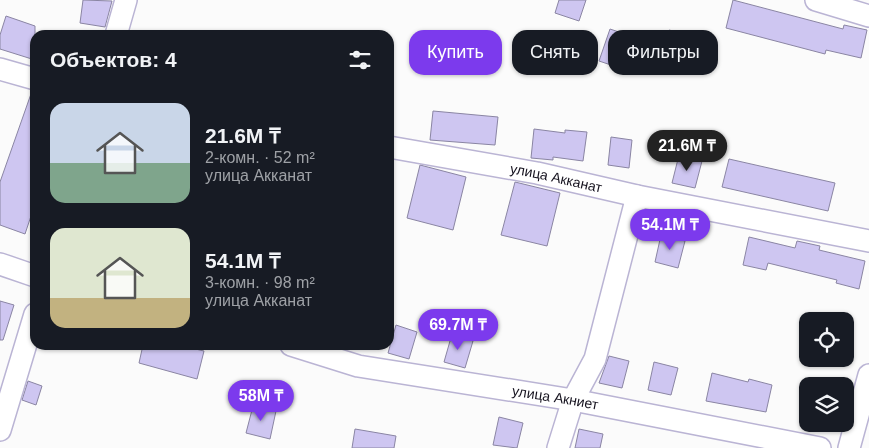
<!DOCTYPE html>
<html lang="ru">
<meta charset="utf-8">
<style>
body{margin:0;font-family:Arial,sans-serif;background:#20242c;color:#f1f3f6;height:100vh;display:flex;flex-direction:column;font-size:19px;white-space:nowrap}
*{box-sizing:border-box;margin:0}
p{font-size:16px;color:#9ea1a6}
.icon{flex:none;width:28px;height:28px;fill:none;stroke:currentColor;stroke-width:2;stroke-linecap:round;stroke-linejoin:round}
.map{position:relative;flex:1;overflow:hidden}
.drawer{position:absolute;left:30px;top:30px;width:364px;height:320px;display:flex;flex-direction:column;background:#171b24;border-radius:15px;box-shadow:0 1px 4px #0004}
.drawer>*{flex:none}
.hud{position:absolute;left:409px;top:30px;width:385px;height:45px;display:flex;gap:10px}
.controls{position:absolute;left:799px;top:312px;display:grid;gap:10px}
.controls a{display:grid;place-items:center;width:55px;height:55px;border-radius:10px;background:#171b24;box-shadow:0 1px 4px #0004;font-size:25px}
.price{position:absolute;translate:-50% -42px;padding:0 11px;border-radius:18px;background:#7c3aed;color:#fff;font-size:16px;line-height:32px;filter:drop-shadow(0 1px 2px #0008)}
.price::after{content:'';position:absolute;left:50%;top:30px;width:15px;height:11px;margin-left:-8px;background:inherit;clip-path:polygon(0 0,100% 0,50% 100%)}
.price.on{background:#222;color:#fff}
ul{padding:0;list-style:none}
li{display:flex;align-items:center;gap:15px;height:125px;padding:0 20px}
li span{display:grid;place-items:center;flex:none;width:140px;height:100px;border-radius:15px;color:#555}
li>.icon{margin-inline-start:auto}
span .icon{width:60px;height:60px;fill:#fffc;stroke-width:1}
li b{font-size:21px}
h2{display:flex;justify-content:space-between;align-items:center;height:60px;padding:0 20px;font-size:21px}
.chip{padding:0 18px;border-radius:15px;background:#171b24;box-shadow:0 1px 4px #0004;font-size:18px;line-height:45px}
.chip.on{background:#7c3aed;color:#fff}
.map>svg:first-child{display:block}
.building{fill:#cec6f1;stroke:#8a85a3}
.lines{fill:none;stroke-linecap:round;stroke-linejoin:round}
.minor-casing{stroke:#bab4d4;stroke-width:24}
.minor{stroke:#fff;stroke-width:21}
.labels{text-anchor:middle;dominant-baseline:central;stroke-width:4;stroke-linejoin:round;paint-order:stroke}
.street-label{font-size:14px;fill:#15121e;stroke:#fff}
</style>
<div class="map">
<svg width="869" height="448" viewBox="0 0 869 448">
<rect width="100%" height="100%" fill="#fbfbfb"/>
<g class="building">
<path d="M83,0l29,1 -7,26 -25,-4z"/>
<path d="M559,0h27l-7,21 -24,-8z"/>
<path d="M733,0l110,29 1,-4 23,5 -6,28 -35,-8 -1,4 -99,-26z"/>
<path d="M6,16l29,10v34l-35,-11v-14z"/>
<path d="M610,29l24,8 -11,32 -24,-8z"/>
<path d="M669,30l24,6 -7,27 -23,-5z"/>
<path d="M32,91h3v113l-10,30 -25,-9v-43z"/>
<path d="M433,111l65,6 -3,28 -65,-5z"/>
<path d="M534,129l31,4v-3l22,2 -4,29 -30,-4v3l-22,-2z"/>
<path d="M611,137l21,3 -3,28 -21,-3z"/>
<path d="M679,155l23,6 -7,27 -23,-5z"/>
<path d="M729,159l106,24 -7,28 -106,-24z"/>
<path d="M420,165l46,12 -13,53 -46,-12z"/>
<path d="M515,182l45,11 -13,53 -46,-11z"/>
<path d="M661,235l24,6 -7,27 -23,-6z"/>
<path d="M749,237l46,11 2,-7 23,5 -1,4 46,11 -6,28 -23,-6 1,-3 -69,-17 -2,7 -23,-5z"/>
<path d="M0,301l14,4 -11,35h-3z"/>
<path d="M396,325l21,7 -8,27 -21,-6z"/>
<path d="M452,334l21,7 -8,27 -21,-6z"/>
<path d="M143,345h35l26,6 -7,28 -58,-16z"/>
<path d="M609,356l20,5 -7,27 -23,-5z"/>
<path d="M654,362l24,6 -7,27 -23,-5z"/>
<path d="M712,373l36,9 1,-3 23,6 -6,27 -60,-11z"/>
<path d="M28,381l14,5 -6,19 -14,-5z"/>
<path d="M253,406l23,5 -6,28 -24,-6z"/>
<path d="M499,417l24,6 -6,25 -24,-3z"/>
<path d="M355,429l41,7 -2,12h-42z"/>
<path d="M579,429l24,5 -3,14h-25z"/>
</g>
<g class="lines">
<g class="minor-casing">
<g id="minor">
<path d="M816,0l53,16"/>
<path d="M116,35l10,-35"/>
<path d="M0,69l35,10"/>
<path id="s1" d="M389,147l148,26 100,23 232,45"/>
<path d="M0,264l35,12"/>
<path id="s2" d="M291,345l67,21 215,34 247,48"/>
<path d="M0,430l35,-116"/>
<path d="M558,448l15,-48 22,-41 42,-163"/>
<path d="M849,448l20,-73"/>
</g>
</g>
<use href="#minor" class="minor"/>
</g>
<g class="labels">
<g class="street-label">
<text stroke="none"><textPath href="#s1" startOffset="170">улица Акканат</textPath></text>
<text stroke="none"><textPath href="#s2" startOffset="270">улица Акниет</textPath></text>
</g>
</g>
</svg>
<div class="controls">
<a><svg class="icon" aria-label="locate" viewBox="0 0 24 24"><circle cx="12" cy="12" r="6"/><path d="M12 2v4M12 18v4M2 12h4M18 12h4"/></svg></a>
<a><svg class="icon" aria-label="layers" viewBox="0 0 24 24"><path d="M12 4l9 5-9 5-9-5zM3 14l9 5 9-5"/></svg></a>
</div>
<b class="price on" style="left:687px;top:172px">21.6M ₸</b>
<b class="price" style="left:670px;top:251px">54.1M ₸</b>
<b class="price" style="left:458px;top:351px">69.7M ₸</b>
<b class="price" style="left:261px;top:422px">58M ₸</b>
<div class="hud">
<a class="chip on">Купить</a>
<a class="chip">Снять</a>
<a class="chip">Фильтры</a>
</div>
<section class="drawer">
<h2>Объектов: 4<svg class="icon" aria-label="filters" viewBox="0 0 24 24"><path d="M4 7h16M4 17h16"/><circle cx="9" cy="7" r="2"/><circle cx="15" cy="17" r="2"/></svg></h2>
<ul>
<li><span style="background:linear-gradient(#c9d6e8 60%,#7fa58c 0)"><svg class="icon" aria-label="home" viewBox="0 0 24 24"><path d="M3 11l9-7 9 7M6 9v11h12V9"/></svg></span><div><b>21.6M ₸</b><p>2-комн. · 52 m²</p><p>улица Акканат</p></div></li>
<li><span style="background:linear-gradient(#dfe7d0 70%,#c2b280 0)"><svg class="icon" aria-label="home" viewBox="0 0 24 24"><path d="M3 11l9-7 9 7M6 9v11h12V9"/></svg></span><div><b>54.1M ₸</b><p>3-комн. · 98 m²</p><p>улица Акканат</p></div></li>
</ul>
</section>
</div>
